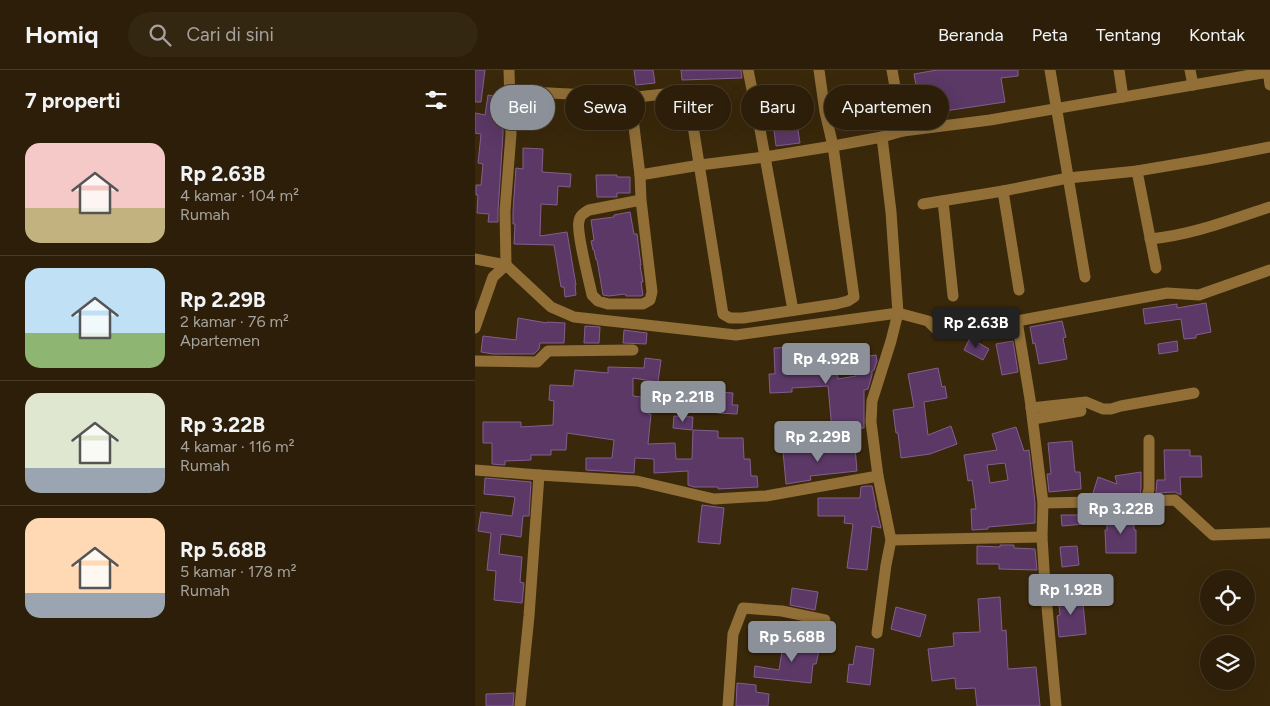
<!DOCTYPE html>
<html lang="id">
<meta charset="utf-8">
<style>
body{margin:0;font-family:Figtree,sans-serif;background:#342712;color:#f1f3f6;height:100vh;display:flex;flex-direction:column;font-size:19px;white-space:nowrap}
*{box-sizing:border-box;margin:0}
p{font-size:16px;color:#a6a29c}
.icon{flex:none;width:28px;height:28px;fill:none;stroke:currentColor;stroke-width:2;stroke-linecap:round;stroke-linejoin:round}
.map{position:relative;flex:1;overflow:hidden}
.side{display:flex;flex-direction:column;background:#2c1e08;width:475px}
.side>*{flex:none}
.guide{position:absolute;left:15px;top:15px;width:475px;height:45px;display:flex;gap:10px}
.tools{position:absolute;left:725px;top:500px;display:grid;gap:10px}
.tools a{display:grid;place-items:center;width:55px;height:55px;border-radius:50%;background:#2c1e08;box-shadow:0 5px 20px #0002,0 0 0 1px #483c29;font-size:25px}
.price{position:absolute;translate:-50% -42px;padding:0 11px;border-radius:5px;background:#8c9099;color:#fff;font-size:16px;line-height:32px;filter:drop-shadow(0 1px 2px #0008)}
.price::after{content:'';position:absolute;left:50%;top:30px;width:15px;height:11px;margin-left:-8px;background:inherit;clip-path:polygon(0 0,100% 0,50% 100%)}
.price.current{background:#222;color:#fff}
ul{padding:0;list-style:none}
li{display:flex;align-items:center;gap:15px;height:125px;padding:0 25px}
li+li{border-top:1px solid #483c29}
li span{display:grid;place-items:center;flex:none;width:140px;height:100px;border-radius:15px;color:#555}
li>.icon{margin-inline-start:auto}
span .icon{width:60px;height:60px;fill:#fffc;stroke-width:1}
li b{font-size:21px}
h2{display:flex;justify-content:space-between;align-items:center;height:60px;padding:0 25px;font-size:21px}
.tag{padding:0 18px;border-radius:22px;background:#2c1e08;box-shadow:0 5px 20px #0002,0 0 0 1px #483c29;font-size:18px;line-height:45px}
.tag.current{background:#8c9099;color:#fff}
header{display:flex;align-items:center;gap:30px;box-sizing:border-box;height:70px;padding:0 25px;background:#2c1e08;border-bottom:1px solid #483c29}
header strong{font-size:24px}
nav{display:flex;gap:28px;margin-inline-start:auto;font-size:18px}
.search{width:350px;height:45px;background:#342712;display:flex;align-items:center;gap:12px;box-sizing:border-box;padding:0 18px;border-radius:28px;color:#a6a29c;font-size:19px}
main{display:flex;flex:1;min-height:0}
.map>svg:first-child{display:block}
.building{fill:#5b3866;stroke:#835e8e;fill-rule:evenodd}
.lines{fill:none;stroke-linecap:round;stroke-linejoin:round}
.street{stroke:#916f37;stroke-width:11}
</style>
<header>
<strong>Homiq</strong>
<div class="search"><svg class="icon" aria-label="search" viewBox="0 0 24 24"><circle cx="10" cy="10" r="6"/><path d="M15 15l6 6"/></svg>Cari di sini</div>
<nav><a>Beranda</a><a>Peta</a><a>Tentang</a><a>Kontak</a></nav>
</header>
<main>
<section class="side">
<h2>7 properti<svg class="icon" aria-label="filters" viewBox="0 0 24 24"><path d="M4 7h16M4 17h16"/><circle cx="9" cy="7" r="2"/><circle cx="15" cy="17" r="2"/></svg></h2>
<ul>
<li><span style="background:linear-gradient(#f6c9c9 65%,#c2b280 0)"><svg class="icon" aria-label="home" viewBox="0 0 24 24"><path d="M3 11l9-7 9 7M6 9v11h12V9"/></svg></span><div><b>Rp 2.63B</b><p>4 kamar · 104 m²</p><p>Rumah</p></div></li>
<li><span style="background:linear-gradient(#bfe0f5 65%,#8fb573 0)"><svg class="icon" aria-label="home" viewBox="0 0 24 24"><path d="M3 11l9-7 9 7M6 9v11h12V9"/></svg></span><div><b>Rp 2.29B</b><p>2 kamar · 76 m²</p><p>Apartemen</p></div></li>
<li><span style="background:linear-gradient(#dfe7d0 75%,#9aa5b1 0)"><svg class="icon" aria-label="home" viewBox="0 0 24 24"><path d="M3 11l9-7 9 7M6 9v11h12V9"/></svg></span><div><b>Rp 3.22B</b><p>4 kamar · 116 m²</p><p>Rumah</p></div></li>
<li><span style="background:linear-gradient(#ffd9b3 75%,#9aa5b1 0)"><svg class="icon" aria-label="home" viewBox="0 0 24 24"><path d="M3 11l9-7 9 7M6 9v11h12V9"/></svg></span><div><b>Rp 5.68B</b><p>5 kamar · 178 m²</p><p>Rumah</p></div></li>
</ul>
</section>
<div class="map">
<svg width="795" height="636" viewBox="0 0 795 636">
<rect width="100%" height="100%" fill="#3a280a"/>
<g class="building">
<path d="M0,0h10l-4,32h-6z"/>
<path d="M159,0h19l2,13 -19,2z"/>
<path d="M206,0h60l1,8 -60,2z"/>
<path d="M462,0h81v6l-17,2 4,24 -87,13 -3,-18h3l-4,-23z"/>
<path d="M13,25l14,2 1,37 -5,77v11h-10l1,-8 -12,-1 1,-18h-2v-10h5l2,-21 -5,-1 3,-29 -6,-1v-20l10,2z"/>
<path d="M320,41l5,32 -24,3 -4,-32z"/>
<path d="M48,78l20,1 -1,23 29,2 -1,13 -12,-1 -1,19 -16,-1 -1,32 27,-4 9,53h-1l1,10 -11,2 -1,-10h-3l-7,-42 -40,-1 1,-20h-2v-13l3,-43 7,1z"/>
<path d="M121,105h21v2h13v16h-13v4h-20z"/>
<path d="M155,142l4,22h3l4,31h-1l3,17h-2l2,13 -2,1h-15l-1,-2 -16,2 -6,-1 -6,-35h-1l-2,-10h-1l-2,-9 3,-1 -3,-20 23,-3v-2z"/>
<path d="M731,233l5,29 -15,3v3l-12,1 -3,-20 -36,5 -2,-15 34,-5v4z"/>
<path d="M43,248l29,5v-1l18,1 -1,20h-24l-1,6 -5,5h-41l-12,-2 2,-16 33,4z"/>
<path d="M587,251l4,16 -3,1 4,21 -28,5 -4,-21 -2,1 -3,-17z"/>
<path d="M110,256l15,1 -1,16h-15z"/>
<path d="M149,260l23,3 -1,11 -23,-1z"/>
<path d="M495,268l19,11 -6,11 -19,-10z"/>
<path d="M538,271l5,31 -16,3 -6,-31z"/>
<path d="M702,271l1,10 -19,3 -1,-10z"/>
<path d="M320,277l1,14 30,-2 1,11h10l1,9 18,-3 -3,-18 23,-3 1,6 -3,9 -2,1v4l-4,14 -4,1v38l-32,2 -4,-44 -36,2v4l-22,1 -1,-19h6l-1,-26z"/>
<path d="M170,288l16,2 -3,22 -25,-4v18l17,2 -2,16h3l-3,30 27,-1 1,16h16l1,-29 25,1v7h25l1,21h6l1,17h6l1,11 -40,2v-2h-24l-6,-2v-14l-34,2v-14l-19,-1 -1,15 -48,-3v-12h26l2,-18 -47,-7 -1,17h-15v5h-20v5l-26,1v4l-13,-1v-21h-9v-21h38v5l32,-2 1,-24 -5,-1 1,-15 23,1 2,-16 33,3v-6l36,1z"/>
<path d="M463,298l4,19 3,-1 2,12 -23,4 4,33 23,-9 6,18 -27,10 -29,4 -3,-25h-2l-3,-23 21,-3 -6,-33z"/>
<path d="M243,322l15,1 -1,12h6l-1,9 -20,-1z"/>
<path d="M199,346l19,1 -1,13 -19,-2z"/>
<path d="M541,357l8,24 5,-1 6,53v20l-47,4v2l-16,1 -1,-21h5l-4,-29 -4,1 -4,-26 33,-5 -5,-16zM530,393l3,17 -18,3 -3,-18z"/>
<path d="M597,371l3,31h5l1,17 -32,3 -2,-18h4l-3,-31z"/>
<path d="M380,377l2,24 -47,5 1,4 -25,4 -3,-33 25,-2v3z"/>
<path d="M689,380h26v6h11l1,21h-22l1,18 -6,-3 -19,1 1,-13h8z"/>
<path d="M666,402v16l-1,6h-43l-4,-1 5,-16 19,7 -2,-8z"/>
<path d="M10,408l46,4 -2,34h-6l-2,21 -20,-3 -2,20 23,3 -2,25 4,1 -2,20 -28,-3 2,-29 -9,-1 4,-37 -13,-2 3,-19 31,4 3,-19 -31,-3z"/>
<path d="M391,416h6l4,20v4l1,1 4,17 -9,-2 -5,44 -20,-2 6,-44 -9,-1 1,-7h-27v-18h42l1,-11z"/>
<path d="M227,435l22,3 -4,36 -22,-2z"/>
<path d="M586,445h22l1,9 -22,2z"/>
<path d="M632,445h27v15h2v23h-30l-1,-23h2z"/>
<path d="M525,475h14v3l21,1 2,21 -38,-1v-5h-22v-18l23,1z"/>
<path d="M602,476l2,19 -17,2 -2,-20z"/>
<path d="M317,518l26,4 -3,18 -25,-5z"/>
<path d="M607,523l4,41 -27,3 -2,-21 3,-1 -2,-19z"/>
<path d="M525,527l2,34 4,-1 2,39 28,-2 4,39h-63l-2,-18 -19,1 -1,-11 -23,3 -4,-32 26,-3 -1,-13 27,-1 -2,-33z"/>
<path d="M421,537l30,8 -6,22 -29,-8z"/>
<path d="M310,563l17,3 -2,12 19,3 -3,13h-3l-2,19 -57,-6 1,-11 24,4z"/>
<path d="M381,576l18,3 -4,36 -23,-3 2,-18 4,1z"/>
<path d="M262,613l19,2v7l13,2 -1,12h-32z"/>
<path d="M39,623l-1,13h-27v-12z"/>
</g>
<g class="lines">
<g class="street">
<path d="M273,0l11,54 34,186"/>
<path d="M417,0l11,61"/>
<path d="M575,0l35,207"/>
<path d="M644,0l4,27"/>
<path d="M715,0l3,15"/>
<path d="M793,0l2,15"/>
<path d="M35,21l99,5"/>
<path d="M662,101l19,97"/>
<path d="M165,105l60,-10 65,-8 68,-11 49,-9 21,-6 87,-11 278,-48"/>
<path d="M528,121l16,99"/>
<path d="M166,130l11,92 -2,8 -7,4h-35l-10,-3 -6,-6c-3,-15 -16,-63 -13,-74 1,-6 5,-8 10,-11l52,-10 -1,-25 -9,-72 6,-6 46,-5 4,4 2,5 34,213 7,4h13l93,-14 12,-3 6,-4 -21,-151 -8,-34 -6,-42"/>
<path d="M468,131l10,95"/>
<path d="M448,134l80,-13 65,-13 69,-7 71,-12 62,-12"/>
<path d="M675,169c42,-4 80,-19 120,-32"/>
<path d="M0,189l31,6 45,42 23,10 162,18 162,-22 30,8 11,11 78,-11 150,-28 32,2 71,-25"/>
<path d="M542,251l13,78 13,104 -1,34 3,48 11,121"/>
<path d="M0,258l18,-51 13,-12 -1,-54 6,-77 -2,-64"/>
<path d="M0,291l62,1 11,-11 85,-1"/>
<path d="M556,338l55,-6 17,7h8l10,-3 73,-13"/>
<path d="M558,349l48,-8"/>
<path d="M0,400l64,5 98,6 77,18 52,-3 112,-20 13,64 -5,25 -9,68"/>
<path d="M403,406l-7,-54 1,-21 19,-60 7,-28 -7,-101 -9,-75"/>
<path d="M671,431l29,-1 38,35 57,-2"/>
<path d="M568,433l103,-2 3,-12v-49"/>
<path d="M416,470l151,-3"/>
<path d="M45,636l9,-90 10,-141"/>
<path d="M253,636l5,-72 10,-26 39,3 43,9"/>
</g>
</g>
</svg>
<div class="tools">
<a><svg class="icon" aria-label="locate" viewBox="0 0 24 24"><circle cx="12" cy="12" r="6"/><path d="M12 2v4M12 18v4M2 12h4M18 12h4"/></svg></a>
<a><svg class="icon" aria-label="layers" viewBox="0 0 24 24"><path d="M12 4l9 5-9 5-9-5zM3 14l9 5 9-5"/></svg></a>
</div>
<b class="price current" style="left:501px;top:279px">Rp 2.63B</b>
<b class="price" style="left:351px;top:315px">Rp 4.92B</b>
<b class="price" style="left:208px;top:353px">Rp 2.21B</b>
<b class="price" style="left:343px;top:393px">Rp 2.29B</b>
<b class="price" style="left:646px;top:465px">Rp 3.22B</b>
<b class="price" style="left:596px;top:546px">Rp 1.92B</b>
<b class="price" style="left:317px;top:593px">Rp 5.68B</b>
<div class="guide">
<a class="tag current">Beli</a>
<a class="tag">Sewa</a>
<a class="tag">Filter</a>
<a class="tag">Baru</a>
<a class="tag">Apartemen</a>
</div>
</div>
</main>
